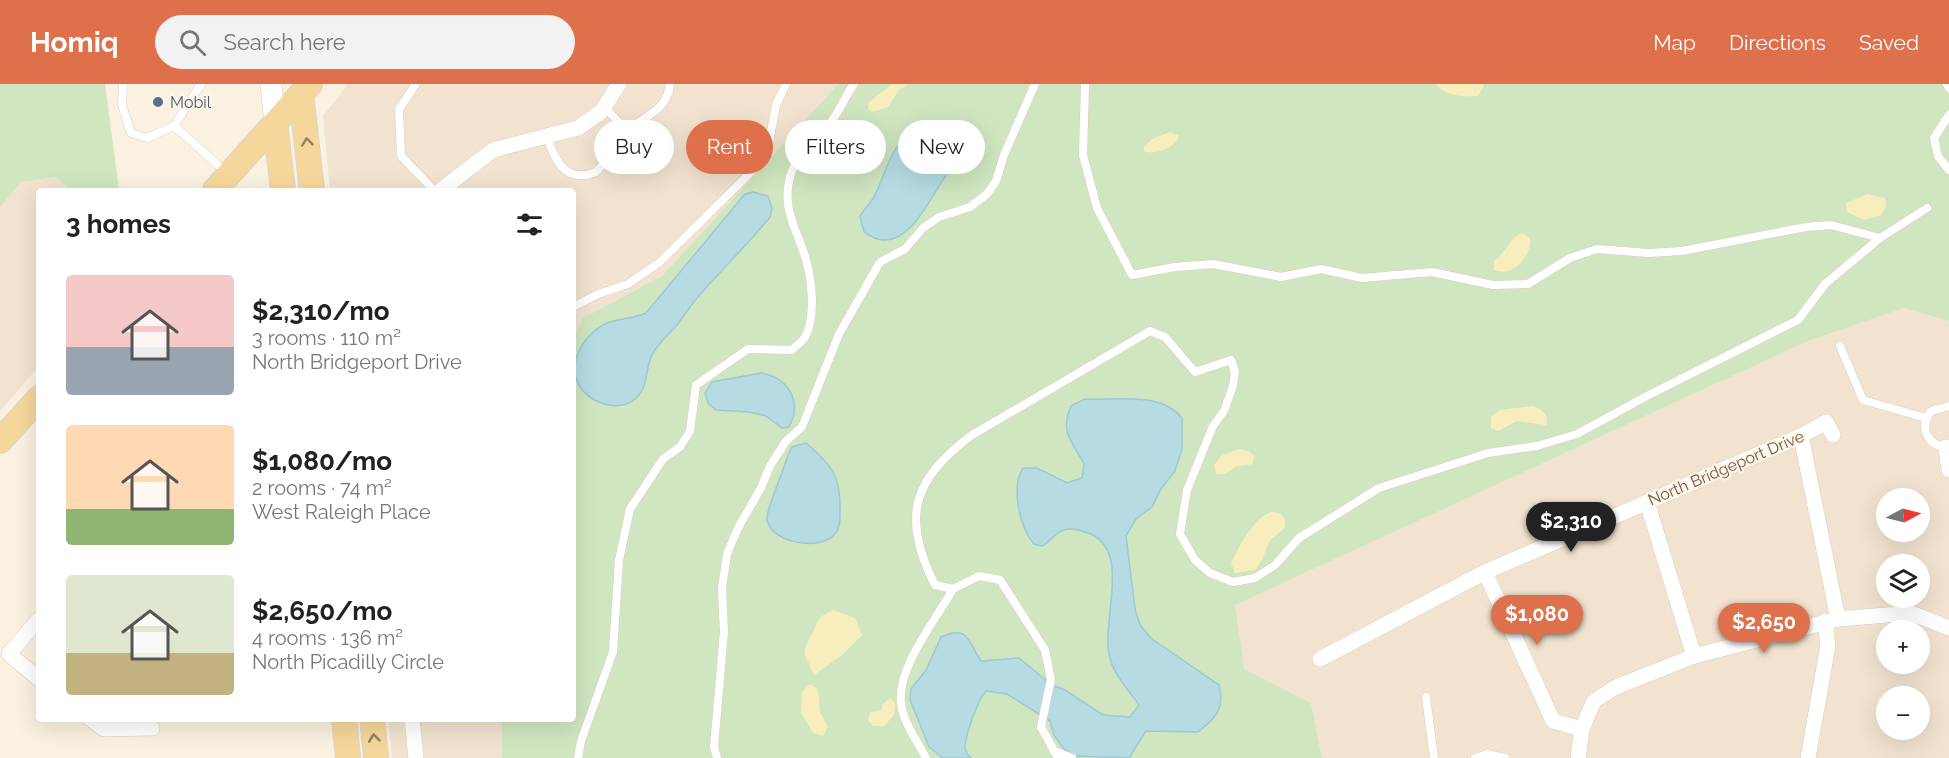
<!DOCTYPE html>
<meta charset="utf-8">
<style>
body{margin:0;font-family:Raleway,sans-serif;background:#f2f2f2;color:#222;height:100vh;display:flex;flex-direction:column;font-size:22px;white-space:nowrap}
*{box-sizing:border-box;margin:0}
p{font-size:20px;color:#767676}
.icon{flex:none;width:33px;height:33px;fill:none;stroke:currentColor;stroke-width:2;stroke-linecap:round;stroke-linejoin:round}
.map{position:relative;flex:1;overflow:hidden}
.details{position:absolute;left:36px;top:104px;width:540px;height:534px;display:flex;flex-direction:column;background:#fff;border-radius:6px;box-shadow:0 6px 24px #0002}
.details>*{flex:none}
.banner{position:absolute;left:594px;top:36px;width:570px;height:54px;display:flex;gap:12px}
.needle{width:39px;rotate:83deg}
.tools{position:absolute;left:1876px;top:404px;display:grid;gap:12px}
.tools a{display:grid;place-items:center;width:54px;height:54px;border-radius:50%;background:#fff;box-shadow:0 6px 24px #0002;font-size:30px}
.price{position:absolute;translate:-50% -51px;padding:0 14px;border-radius:21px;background:#de704b;color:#fff;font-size:20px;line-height:39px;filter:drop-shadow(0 2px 3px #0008)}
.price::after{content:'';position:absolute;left:50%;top:36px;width:18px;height:14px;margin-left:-9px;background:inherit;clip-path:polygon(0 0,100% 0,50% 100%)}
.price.on{background:#222;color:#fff}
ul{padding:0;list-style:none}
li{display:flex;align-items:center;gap:18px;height:150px;padding:0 30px}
li span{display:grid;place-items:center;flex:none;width:168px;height:120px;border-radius:6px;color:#555}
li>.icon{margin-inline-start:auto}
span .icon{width:72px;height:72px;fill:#fffc;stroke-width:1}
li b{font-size:26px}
h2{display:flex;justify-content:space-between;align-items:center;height:72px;padding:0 30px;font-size:26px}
.pill{padding:0 21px;border-radius:27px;background:#fff;box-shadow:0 6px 24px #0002;font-size:21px;line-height:54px}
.pill.on{background:#de704b;color:#fff}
header{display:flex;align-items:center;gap:36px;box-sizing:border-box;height:84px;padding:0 30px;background:#de704b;color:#fff}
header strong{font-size:28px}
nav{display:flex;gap:33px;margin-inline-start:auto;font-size:21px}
.search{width:420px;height:54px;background:#f2f2f2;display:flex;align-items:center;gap:15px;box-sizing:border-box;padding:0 21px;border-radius:33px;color:#767676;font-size:22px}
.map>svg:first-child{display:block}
.residential{fill:#f1e3cf;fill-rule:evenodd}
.green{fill:#cfe6c0}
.sand{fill:#f8edbc}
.water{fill:#b6dbe2;stroke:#9dc9d3;stroke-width:1.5}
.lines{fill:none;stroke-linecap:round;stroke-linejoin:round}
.service-casing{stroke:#decdbd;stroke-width:9}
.minor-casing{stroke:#decdbd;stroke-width:16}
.secondary-casing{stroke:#e2cebb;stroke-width:22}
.primary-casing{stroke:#dad4d0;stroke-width:26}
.service{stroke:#fff;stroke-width:8}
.minor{stroke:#fff;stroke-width:15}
.secondary{stroke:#fff;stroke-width:21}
.primary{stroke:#f6d79b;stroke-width:24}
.oneway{stroke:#987e62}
.service-dot{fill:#5c6f8a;stroke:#fef5e6;stroke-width:2}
.labels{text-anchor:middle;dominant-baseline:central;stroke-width:4.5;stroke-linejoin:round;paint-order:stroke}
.service-label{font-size:16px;fill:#4e5e75;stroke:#fef5e6;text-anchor:start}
.street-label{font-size:16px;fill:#6f5849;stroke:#fef5e6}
</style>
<header>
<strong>Homiq</strong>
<div class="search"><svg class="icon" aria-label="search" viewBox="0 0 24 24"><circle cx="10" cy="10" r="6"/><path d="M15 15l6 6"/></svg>Search here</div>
<nav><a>Map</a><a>Directions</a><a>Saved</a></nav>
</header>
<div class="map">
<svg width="1949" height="674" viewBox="0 0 1949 674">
<rect width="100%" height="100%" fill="#faf1e0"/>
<g class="residential">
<path d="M348,0h490l-176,192 -79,42 -10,22v-150h-243l-7,-74z"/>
<path d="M56,93l14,13h-31v176l-39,45v-204l21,-25z"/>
<path d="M1904,224l45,13v437h-627l-11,-55 -67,-34 -10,-64 574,-264zM1887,414h33v33h-33zM1887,480h33v33h-33zM1887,546h33v33h-33zM1887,612h33v33h-33z"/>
<path d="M388,635h114v39h-110z"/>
</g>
<g class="green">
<path d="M0,0h105l14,106h-49l-14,-13 -35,5 -21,25z"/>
<path d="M838,0h1111v237l-45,-13 -96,33 -573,264 9,64 67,34 11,55h-820v-39l71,-1v-378l10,-22 79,-42z"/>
</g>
<g class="sand">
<path d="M892,0h17l-10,6 -11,17 -16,5 -4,-3 1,-7z"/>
<path d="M1436,0h47l1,2 -6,10c-13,1 -35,0 -42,-12z"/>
<path d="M1170,48l9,4c-2,11 -25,20 -35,15v-4l8,-8z"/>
<path d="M1868,110l17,4 1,9 -5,8 -17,5 -17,-8 -1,-9z"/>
<path d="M1522,149l8,5c2,18 -17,40 -36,32v-9c12,-8 15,-23 28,-28z"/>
<path d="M1533,322c8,3 17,9 13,19l-29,-4 -19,10 -7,-3v-11l9,-7z"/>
<path d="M1239,365l10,2 5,5 -1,8 -18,3 -9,7h-10l-2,-9 7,-9z"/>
<path d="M1272,428l7,1 6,6v9l-15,12 -9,22 -6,8 -20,3 -4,-10c8,-16 23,-47 41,-51z"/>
<path d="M833,526l22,8 7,17 -21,21 -27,19 -9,-20v-7l15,-31z"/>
<path d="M810,600l8,5 2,23 8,15 -5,9 -10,-3 -12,-20 1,-21z"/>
<path d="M890,614l5,5 -1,12 -10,11h-11l-5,-6 2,-8 11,-1 2,-7z"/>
</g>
<g class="water">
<path d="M922,44l28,3 8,10c1,19 -12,33 -22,50 -15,24 -38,67 -72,41l-4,-16c4,-6 10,-13 14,-19 14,-27 15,-56 48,-69z"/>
<path d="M753,108l15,4 4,12 -2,9c-20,25 -44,48 -65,72 -11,11 -19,24 -28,36 -8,9 -18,18 -24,28 -9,15 -3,33 -18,46 -9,8 -23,8 -34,4 -40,-16 -30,-59 2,-78 10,-6 30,-6 43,-12l99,-119z"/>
<path d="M761,289c27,4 42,29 28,54l-7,1 -16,-12 -17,-4 -33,-2 -8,-7 -3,-10 7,-11z"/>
<path d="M1085,315c31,2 76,-8 97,19v32l-7,21 -14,18 -9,18 -16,12 -10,17 9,73 5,16 12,14 67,46c6,23 -3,33 -21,47l-52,-1 -17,27 -55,-2 -11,-8 -9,-13 -4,-14 -43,-27 -21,-3c-8,8 -20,43 -21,55 -1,5 3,9 6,12h-28l-14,-11 -19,-47 1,-11 15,-19 15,-33c28,-13 27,5 40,24l38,-3 33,27 13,5 38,25 27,2 9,-12c-10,-14 -25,-30 -29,-47 -10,-37 22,-104 -19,-124 -8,-3 -18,-7 -27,-4 -8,2 -14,12 -22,16l-8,-2c-15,-17 -23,-58 -11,-76h14l30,15 15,-5 2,-14c-11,-22 -25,-31 -13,-58z"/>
<path d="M806,359c27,23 35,33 34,70 0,7 0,16 -6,22 -15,16 -62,8 -67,-15 -2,-9 18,-52 21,-65l4,-8z"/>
</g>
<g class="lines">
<g class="service-casing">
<g id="service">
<path d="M123,0l-1,21 9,28 16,5 27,-12"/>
<path d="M201,0l-27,42 52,46"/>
<path d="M416,0l-17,25 2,47 33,34"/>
<path d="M1085,0l-2,71 14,53 35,67 43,-8 38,-3 68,13 40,-8 41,9 70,-6 61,13 35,-1 42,-26 27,-9 51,4 34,-2 124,-24 25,-2 49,13"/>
<path d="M1947,0l2,4"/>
<path d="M604,23l56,57"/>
<path d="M1949,31l-15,23 4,18 11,14"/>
<path d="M547,53c8,25 20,47 49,35 13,-12 18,-31 32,-42 17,-14 40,-20 42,-46"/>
<path d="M573,223l25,-13 30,-10 32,-22 90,-89 18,-26 8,-42 10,-21"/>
<path d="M1840,262l23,54 63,18"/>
<path d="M1947,363c-20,-1 -28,-20 -16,-36l18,-5"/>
<path d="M1426,613l8,61"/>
<path d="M1054,667l18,7"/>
<path d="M578,674l3,-17 32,-89 6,-92 11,-51 33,-50 17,-12 10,-16 6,-46 52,-36 44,1c4,-4 10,-8 13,-13 11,-20 7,-56 1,-77 -8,-29 -25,-51 -16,-83 7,-25 26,-35 40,-54 10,-12 15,-27 24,-39"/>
<path d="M717,674l-3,-11 10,-115 -2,-44 5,-34 11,-26 23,-40 9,-22 16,-25 16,-14 37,-93 41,-72 25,-13 18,-21 16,-11 31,-10 17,-13 9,-13 8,-26 31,-71"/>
<path d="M926,674c-9,-17 -23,-36 -25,-55 -4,-36 35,-83 52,-114"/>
<path d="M1058,674l-17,-31 10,-48 -6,-29 -45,-70 -21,-4 -26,13 -18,-4c-34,-67 -23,-106 37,-150l178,-104 15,6 30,35 36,-12 4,12 -2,14 -9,25 -11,15 -26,64 -7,44 15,26 15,13 23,9 22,-4 20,-13 24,-27 80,-50 109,-35 49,-7 40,-12 68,-37 153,-77 27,-36 55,-46 47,-30"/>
<path d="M1475,674l12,-4 18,4"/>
</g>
</g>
<g class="minor-casing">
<g id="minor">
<path d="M441,106l52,-40 85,-22 23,-16 18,-28"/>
<path d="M1801,352l37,183"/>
<path d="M1946,363l3,23"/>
<path d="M1647,418l47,154"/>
<path d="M1485,488l68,149 29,8"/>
<path d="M39,535l-30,35 30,25"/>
<path d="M1320,575l165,-87 316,-136 25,-14 7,13"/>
<path d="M89,634l15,11 48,-1"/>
<path d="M412,634l4,40"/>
<path d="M1578,674l4,-29 12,-28 22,-14 78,-31 144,-37 73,-6 38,15"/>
<path d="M1808,674l20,-113 -3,-24"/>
</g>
</g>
<g class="secondary-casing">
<path id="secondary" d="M271,0l4,39"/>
</g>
<g class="primary-casing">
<g id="primary">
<path d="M301,10l11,96"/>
<path d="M275,39l8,67"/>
<path d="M215,106l95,-106"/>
<path d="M0,357l39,-43"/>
<path d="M344,634l4,40"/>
<path d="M372,634l4,40"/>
</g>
</g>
<use href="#service" class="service"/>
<use href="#minor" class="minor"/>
<use href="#secondary" class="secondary"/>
<use href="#primary" class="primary"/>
</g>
<defs><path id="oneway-chevron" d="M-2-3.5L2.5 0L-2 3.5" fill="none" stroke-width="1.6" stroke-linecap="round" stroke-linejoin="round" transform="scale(1.5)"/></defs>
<g class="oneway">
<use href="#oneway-chevron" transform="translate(307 58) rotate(-96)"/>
<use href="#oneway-chevron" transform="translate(374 654) rotate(-97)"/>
</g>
<circle class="service-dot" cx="158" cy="18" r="6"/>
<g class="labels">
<g class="service-label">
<text x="170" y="18">Mobil</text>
</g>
<g class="street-label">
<text transform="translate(1726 384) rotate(-23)">North Bridgeport Drive</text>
</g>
</g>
</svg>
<div class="tools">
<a><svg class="needle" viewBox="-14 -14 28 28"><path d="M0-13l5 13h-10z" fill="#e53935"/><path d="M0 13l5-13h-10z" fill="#767676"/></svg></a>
<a><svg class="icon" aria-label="layers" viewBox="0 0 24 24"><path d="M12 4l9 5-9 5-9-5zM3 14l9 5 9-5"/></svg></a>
<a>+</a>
<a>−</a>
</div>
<b class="price on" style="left:1571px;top:469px">$2,310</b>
<b class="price" style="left:1537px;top:562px">$1,080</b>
<b class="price" style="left:1764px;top:570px">$2,650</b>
<div class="banner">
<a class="pill">Buy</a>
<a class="pill on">Rent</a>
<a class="pill">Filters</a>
<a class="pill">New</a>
</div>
<section class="details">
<h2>3 homes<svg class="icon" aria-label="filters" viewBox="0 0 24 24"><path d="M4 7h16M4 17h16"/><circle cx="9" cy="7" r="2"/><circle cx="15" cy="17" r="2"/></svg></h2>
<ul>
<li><span style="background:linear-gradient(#f6c9c9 60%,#9aa5b1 0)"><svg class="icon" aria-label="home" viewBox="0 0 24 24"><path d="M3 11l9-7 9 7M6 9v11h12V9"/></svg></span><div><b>$2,310/mo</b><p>3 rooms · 110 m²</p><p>North Bridgeport Drive</p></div></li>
<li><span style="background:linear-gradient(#ffd9b3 70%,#8fb573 0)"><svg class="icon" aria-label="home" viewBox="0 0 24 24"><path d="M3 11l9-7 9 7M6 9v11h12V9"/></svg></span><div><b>$1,080/mo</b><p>2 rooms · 74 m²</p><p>West Raleigh Place</p></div></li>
<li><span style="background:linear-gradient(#dfe7d0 65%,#c2b280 0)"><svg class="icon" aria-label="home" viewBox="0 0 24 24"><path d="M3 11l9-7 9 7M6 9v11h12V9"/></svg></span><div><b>$2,650/mo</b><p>4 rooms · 136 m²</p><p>North Picadilly Circle</p></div></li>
</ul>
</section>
</div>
